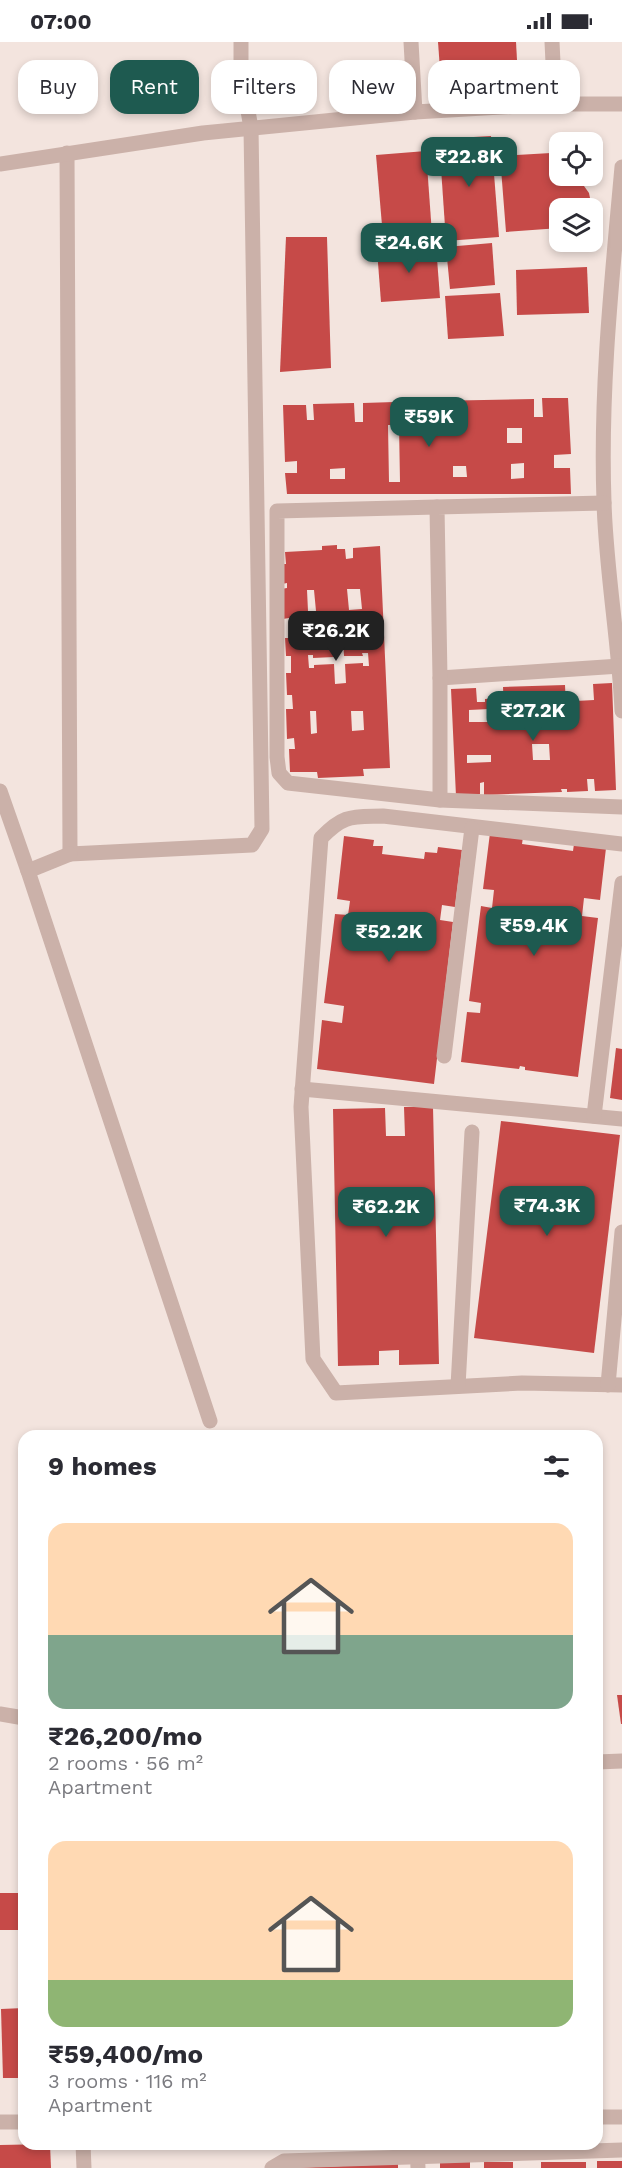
<!DOCTYPE html>
<meta charset="utf-8">
<style>
body{margin:0;font-family:"Work Sans",sans-serif;background:#f2f2f3;color:#2b2b33;height:100vh;display:flex;flex-direction:column;font-size:22px;white-space:nowrap}
*{box-sizing:border-box;margin:0}
p{font-size:20px;color:#7c7c81}
.icon{flex:none;width:33px;height:33px;fill:none;stroke:currentColor;stroke-width:2;stroke-linecap:round;stroke-linejoin:round}
.map{position:relative;flex:1;overflow:hidden}
.details{position:absolute;left:18px;top:1388px;width:585px;height:720px;display:flex;flex-direction:column;background:#fff;border-radius:18px;box-shadow:0 3px 9px #0003}
.details>*{flex:none}
.hud{position:absolute;left:18px;top:18px;width:586px;height:54px;display:flex;gap:12px}
.tools{position:absolute;left:549px;top:90px;display:grid;gap:12px}
.tools a{display:grid;place-items:center;width:54px;height:54px;border-radius:12px;background:#fff;box-shadow:0 3px 9px #0003;font-size:30px}
.price{position:absolute;translate:-50% -51px;padding:0 14px;border-radius:12px;background:#1e5a50;color:#fff;font-size:20px;line-height:39px;filter:drop-shadow(0 2px 3px #0008)}
.price::after{content:'';position:absolute;left:50%;top:36px;width:18px;height:14px;margin-left:-9px;background:inherit;clip-path:polygon(0 0,100% 0,50% 100%)}
.price.selected{background:#222;color:#fff}
ul{padding:0;list-style:none}
li{display:grid;align-content:center;gap:12px;height:318px;padding:0 30px}
li span{display:grid;place-items:center;height:186px;border-radius:18px;color:#555}
li>.icon{margin-inline-start:auto}
span .icon{width:108px;height:108px;fill:#fffc;stroke-width:1}
li b{font-size:26px}
h2{display:flex;justify-content:space-between;align-items:center;height:72px;padding:0 30px;font-size:26px}
.pill{padding:0 21px;border-radius:18px;background:#fff;box-shadow:0 3px 9px #0003;font-size:21px;line-height:54px}
.pill.selected{background:#1e5a50;color:#fff}
.status{display:flex;justify-content:space-between;align-items:center;height:42px;padding:0 30px;background:#fff;direction:ltr}
.status svg{height:16px;fill:currentColor}
.map>svg:first-child{display:block}
.building{fill:#c64a48;fill-rule:evenodd}
.lines{fill:none;stroke-linecap:round;stroke-linejoin:round}
.minor{stroke:#cbb1a9;stroke-width:15}
.tertiary{stroke:#cbb1a9;stroke-width:15}
</style>
<div class="status"><b>07:00</b><svg viewBox="0 0 49 12"><path d="M0 12V9h3v3zM5 12V6h3v6zM10 12V3h3v9zM15 12V0h3v12zM26 1h20v11H26zM47 4h2v5h-2z"/></svg></div>
<div class="map">
<svg width="622" height="2126" viewBox="0 0 622 2126">
<rect width="100%" height="100%" fill="#f3e4de"/>
<g class="building">
<path d="M438,0h78l2,36 -77,5z"/>
<path d="M491,94l8,101 -53,4 -7,-102z"/>
<path d="M426,109l6,83 -49,3 -7,-82z"/>
<path d="M551,111l9,5v18h32v-7l6,6 -14,11 5,7 3,15h-32v20l-54,4 -6,-76z"/>
<path d="M286,195h41l4,131 -51,4z"/>
<path d="M492,201l3,42 -45,4 -4,-42z"/>
<path d="M436,203l4,53 -59,4 -4,-52z"/>
<path d="M587,225l2,46 -72,2 -1,-45z"/>
<path d="M500,251l4,43 -56,3 -3,-43z"/>
<path d="M542,356h26l3,56 -17,1v13h16l1,26h-284l-2,-21h12v-12l-12,1 -2,-57h23l1,15h7l-1,-16 41,-1 1,19h8v-19l63,-2 1,20h5l-1,-20 103,-2v18h9zM388,383h11l1,57h-11zM507,386h15v15h-15zM524,421v15l-13,1v-15zM453,424h13l1,11h-14zM345,426v11h-15v-10z"/>
<path d="M337,503v4h8l1,10 7,-1v-10l27,-2 10,222 -27,1 1,7 -46,2 -1,-6h-27l-1,-23h6l-1,-11 -7,1 -1,-30h7l-1,-14h-5l-1,-22h5v-17h-5l-1,-18h5l-1,-20 -6,1 -2,-30 6,-1v-5l-5,1 -1,-20h5l-1,-12 37,-2v-4zM347,547h13l2,20 -13,1zM307,548h7l2,21h-8zM343,594l1,20h19l-1,-3h6l1,13h-6v-3l-18,1 1,19 -11,1 -1,-20 -20,1v3h-5l-1,-13h5v3l21,-1 -1,-20zM310,669h6l1,22 -6,1zM351,669h12l1,19 -12,1z"/>
<path d="M612,641l4,107 -21,1 -1,-12h-7l1,12 -21,1v-3h-6l1,3 -78,3v-13l-4,1v11l-24,2 -5,-107 25,-1 1,14h8v-3l12,-1v15h7l-1,-26 62,-2 1,23 11,-1 -1,-6 18,-1 -1,-16zM548,663l1,15h-15v-14zM489,667l1,13h-21v-12zM532,702h17l1,16h-17zM467,713h24v7l-24,1z"/>
<path d="M490,791l33,4 -1,7 51,7 1,-7 32,4 -6,52 -16,-2 -2,18 16,2 -20,159 -53,-7v-3l-5,-1 -1,3 -58,-7 6,-50 13,1 1,-10 -12,-2 12,-95 11,2 2,-18 -11,-1z"/>
<path d="M344,794l30,4 -1,6h10l-1,8 42,5 1,-7 12,1 1,-6 24,3 -7,57 -13,-2 -2,15 13,2 -19,162 -117,-15 5,-49 20,3 2,-17 -20,-3 11,-89 13,1 2,-14 -13,-2z"/>
<path d="M616,1006l6,1v51l-12,-2z"/>
<path d="M404,1065h29l6,257 -40,1v-15l-20,1v14l-41,1 -5,-257 52,-1 1,28h19z"/>
<path d="M501,1079l119,14 -26,218 -120,-15z"/>
<path d="M617,1653h5v29h-1z"/>
<rect x="0" y="1851" width="24" height="37"/>
<path d="M24,1966v70h-21l-2,-69z"/>
<path d="M50,2102l1,24h-51v-23z"/>
<rect x="597" y="2119" width="25" height="7"/>
<rect x="440" y="2120" width="30" height="6"/>
<rect x="484" y="2120" width="29" height="6"/>
<rect x="541" y="2120" width="45" height="6"/>
<path d="M398,2122v4h-110z"/>
</g>
<g class="lines">
<g class="minor">
<path d="M411,0l4,70 140,-8h67"/>
<path d="M552,0l3,62"/>
<path d="M67,111l3,701 182,-9 10,-16 -11,-701 -10,-57v-29"/>
<path d="M0,122l203,-31 212,-21"/>
<path d="M622,125c-10,111 -22,223 -18,335 2,70 15,139 18,209"/>
<path d="M437,465l-160,4v246l2,16 9,10 152,17 182,7"/>
<path d="M440,636l180,-12"/>
<path d="M0,749l28,80"/>
<path d="M440,758v-122l-3,-171 167,-4"/>
<path d="M622,802l-239,-28c-31,1 -39,-2 -62,22l-20,269 12,252 23,34 186,-10 100,2"/>
<path d="M70,812l-42,17 182,550"/>
<path d="M444,1014l28,-228"/>
<path d="M302,1047l320,30"/>
<path d="M594,1074l28,-233"/>
<path d="M608,1343l14,-153"/>
<path d="M458,1344l14,-254"/>
<path d="M0,1672l24,4"/>
<path d="M597,1720l25,-1"/>
<path d="M83,2102l1,24"/>
<path d="M417,2102l1,24"/>
<path d="M272,2126l12,-7 338,-11"/>
</g>
<g class="tertiary">
<path d="M597,2075h25"/>
<path d="M0,2080h24"/>
</g>
</g>
</svg>
<div class="tools">
<a><svg class="icon" aria-label="locate" viewBox="0 0 24 24"><circle cx="12" cy="12" r="6"/><path d="M12 2v4M12 18v4M2 12h4M18 12h4"/></svg></a>
<a><svg class="icon" aria-label="layers" viewBox="0 0 24 24"><path d="M12 4l9 5-9 5-9-5zM3 14l9 5 9-5"/></svg></a>
</div>
<b class="price" style="left:469px;top:146px">₹22.8K</b>
<b class="price" style="left:409px;top:232px">₹24.6K</b>
<b class="price" style="left:429px;top:406px">₹59K</b>
<b class="price selected" style="left:336px;top:620px">₹26.2K</b>
<b class="price" style="left:533px;top:700px">₹27.2K</b>
<b class="price" style="left:534px;top:915px">₹59.4K</b>
<b class="price" style="left:389px;top:921px">₹52.2K</b>
<b class="price" style="left:547px;top:1195px">₹74.3K</b>
<b class="price" style="left:386px;top:1196px">₹62.2K</b>
<div class="hud">
<a class="pill">Buy</a>
<a class="pill selected">Rent</a>
<a class="pill">Filters</a>
<a class="pill">New</a>
<a class="pill">Apartment</a>
</div>
<section class="details">
<h2>9 homes<svg class="icon" aria-label="filters" viewBox="0 0 24 24"><path d="M4 7h16M4 17h16"/><circle cx="9" cy="7" r="2"/><circle cx="15" cy="17" r="2"/></svg></h2>
<ul>
<li><span style="background:linear-gradient(#ffd9b3 60%,#7fa58c 0)"><svg class="icon" aria-label="home" viewBox="0 0 24 24"><path d="M3 11l9-7 9 7M6 9v11h12V9"/></svg></span><div><b>₹26,200/mo</b><p>2 rooms · 56 m²</p><p>Apartment</p></div></li>
<li><span style="background:linear-gradient(#ffd9b3 75%,#8fb573 0)"><svg class="icon" aria-label="home" viewBox="0 0 24 24"><path d="M3 11l9-7 9 7M6 9v11h12V9"/></svg></span><div><b>₹59,400/mo</b><p>3 rooms · 116 m²</p><p>Apartment</p></div></li>
</ul>
</section>
</div>
